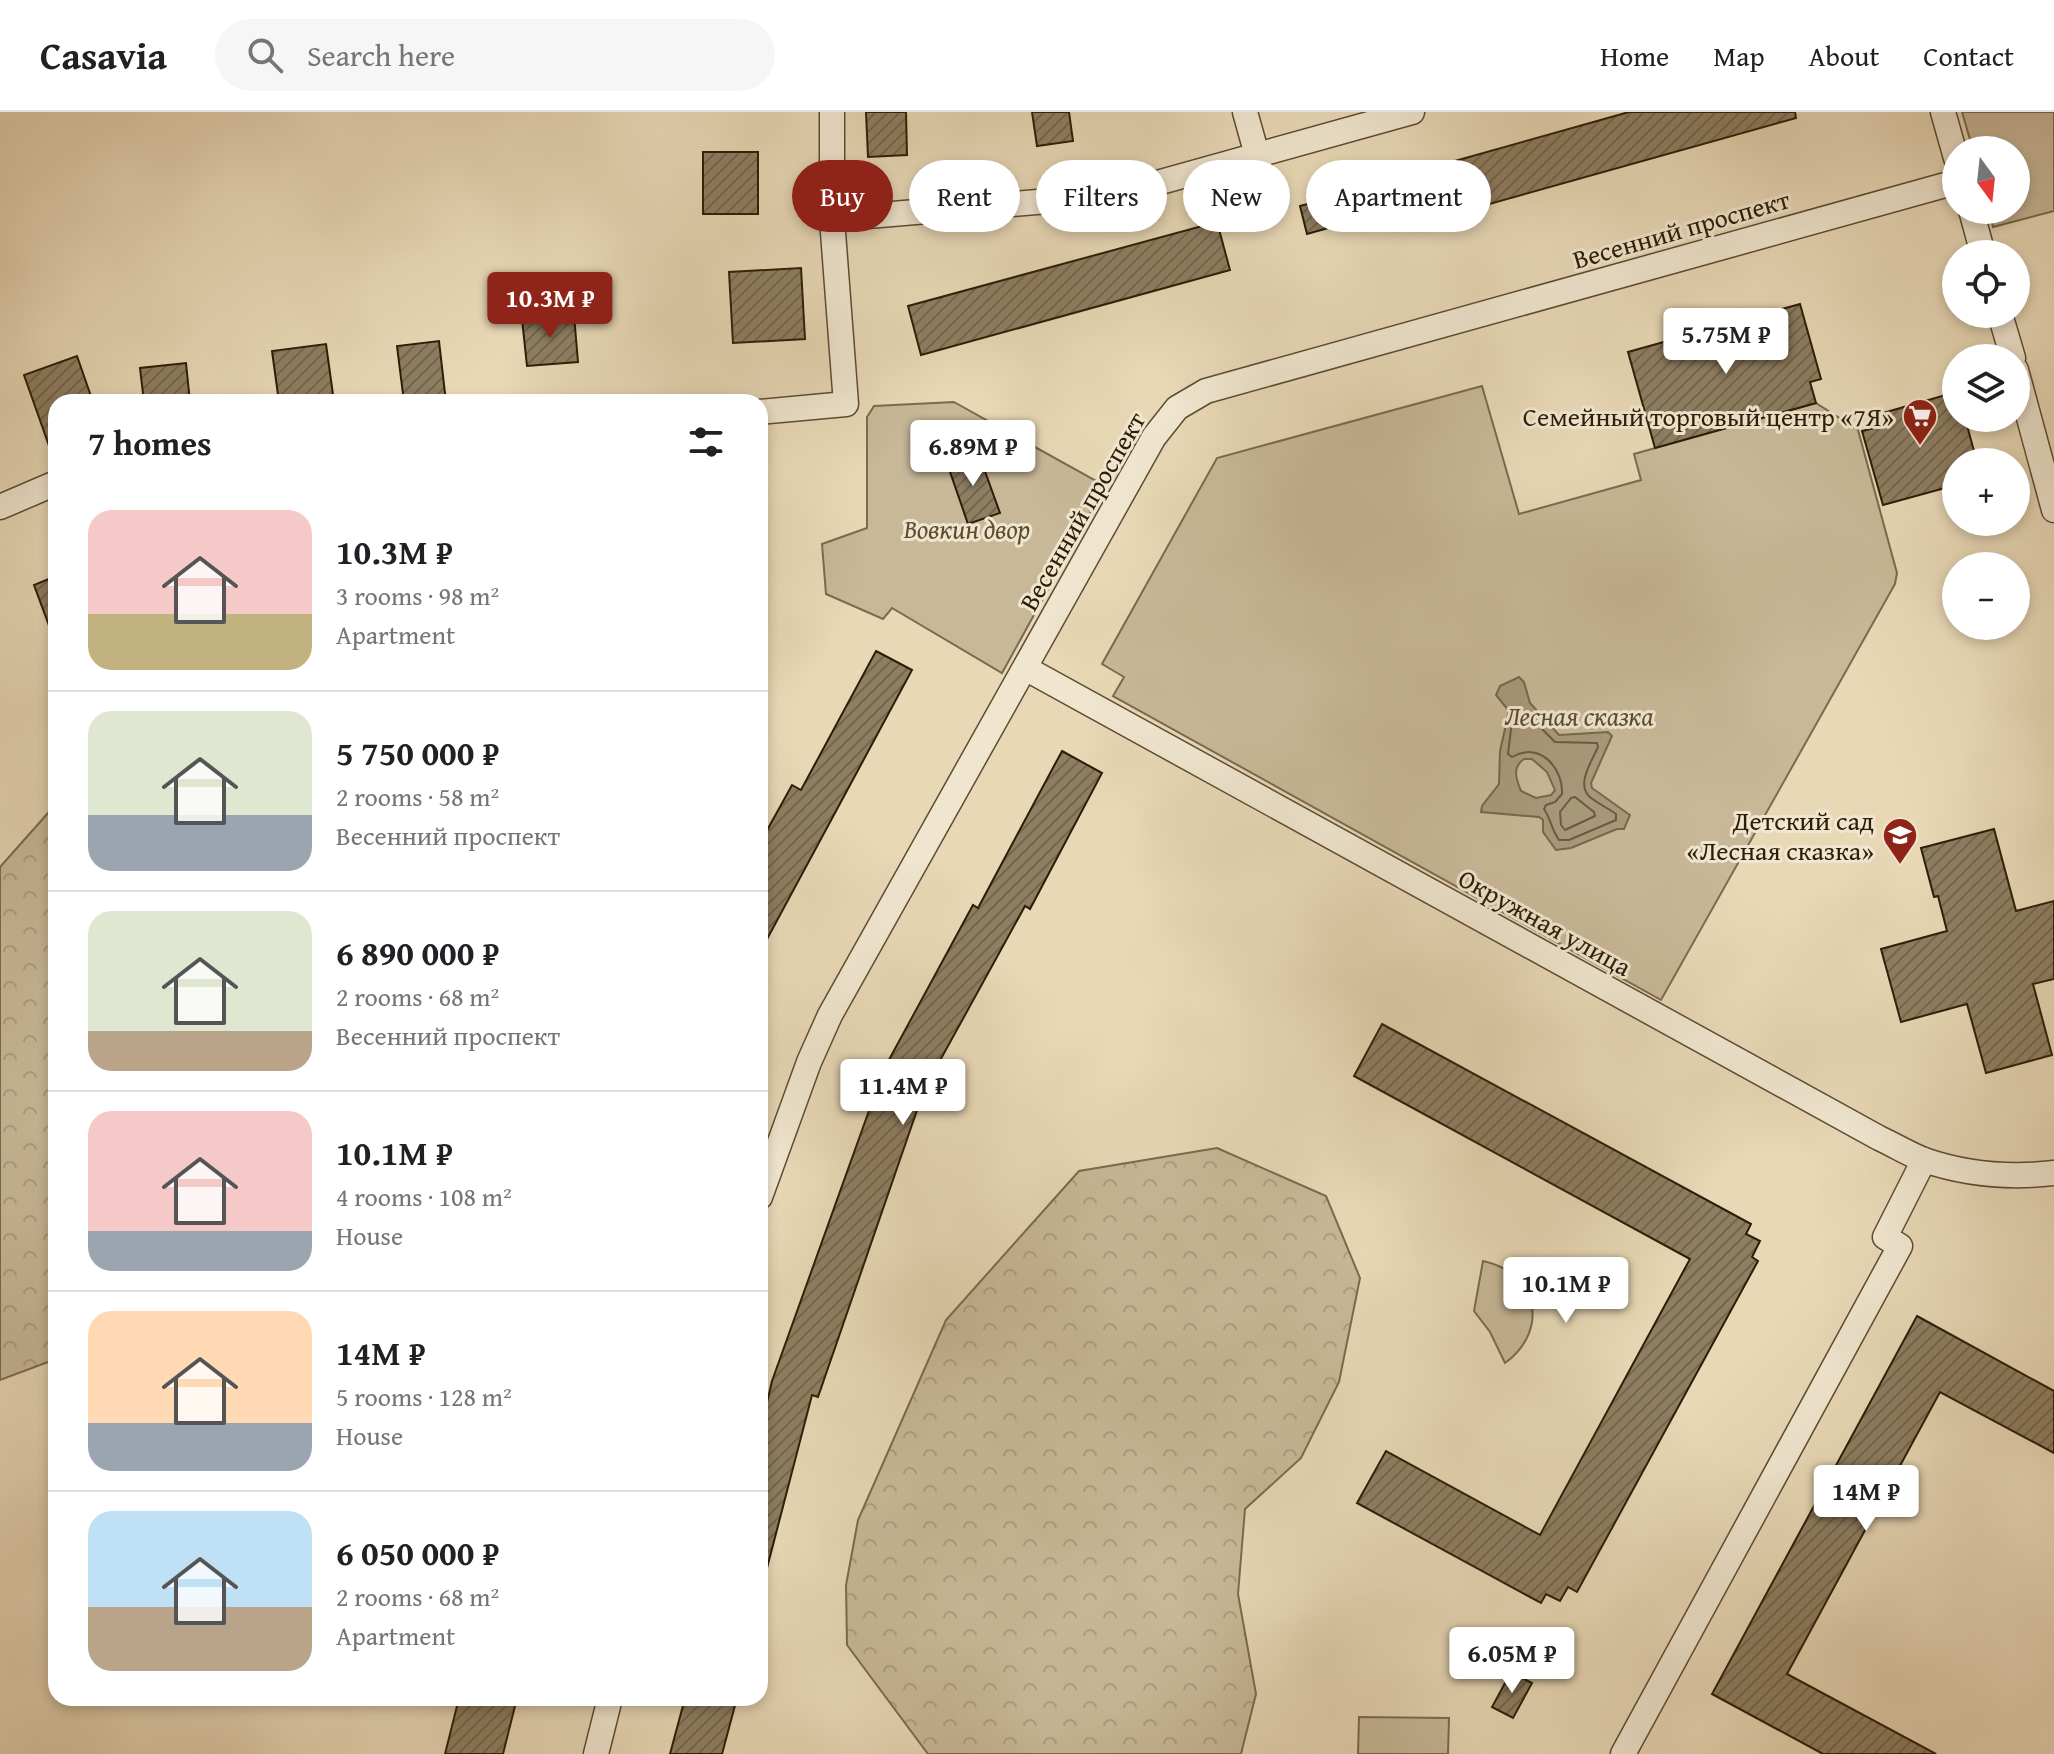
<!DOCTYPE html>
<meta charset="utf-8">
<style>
body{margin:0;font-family:"Gentium Book Plus",serif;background:#f6f6f6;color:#202124;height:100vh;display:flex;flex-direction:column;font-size:30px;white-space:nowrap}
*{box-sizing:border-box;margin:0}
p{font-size:26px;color:#757577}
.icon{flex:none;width:44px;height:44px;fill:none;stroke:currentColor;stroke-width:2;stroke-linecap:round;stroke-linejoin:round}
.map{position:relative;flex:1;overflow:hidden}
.drawer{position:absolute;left:48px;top:282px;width:720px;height:1312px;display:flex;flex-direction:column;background:#fff;border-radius:24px;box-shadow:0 4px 12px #0003}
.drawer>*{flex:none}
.top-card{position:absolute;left:792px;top:48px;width:760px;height:72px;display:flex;gap:16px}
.needle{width:52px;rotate:165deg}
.buttons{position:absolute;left:1942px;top:24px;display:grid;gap:16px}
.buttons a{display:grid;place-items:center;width:88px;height:88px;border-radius:50%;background:#fff;box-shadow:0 4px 12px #0003;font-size:40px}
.price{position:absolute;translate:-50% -68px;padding:0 18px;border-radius:8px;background:#fff;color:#222;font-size:26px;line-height:52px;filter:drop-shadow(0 2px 4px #0008)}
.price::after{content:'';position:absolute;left:50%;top:48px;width:24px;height:18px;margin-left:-12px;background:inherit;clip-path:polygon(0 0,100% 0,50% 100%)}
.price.on{background:#8f2418;color:#fff}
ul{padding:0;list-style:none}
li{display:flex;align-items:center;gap:24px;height:200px;padding:0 40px}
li+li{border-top:2px solid #e0e0e0}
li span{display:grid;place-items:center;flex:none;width:224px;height:160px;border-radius:24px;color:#555}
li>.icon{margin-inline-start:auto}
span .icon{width:96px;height:96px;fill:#fffc;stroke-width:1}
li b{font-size:34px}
h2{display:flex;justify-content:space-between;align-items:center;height:96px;padding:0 40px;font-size:34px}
.tag{padding:0 28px;border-radius:36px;background:#fff;box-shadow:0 4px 12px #0003;font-size:28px;line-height:72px}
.tag.on{background:#8f2418;color:#fff}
header{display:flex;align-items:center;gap:48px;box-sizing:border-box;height:112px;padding:0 40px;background:#fff;border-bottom:2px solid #e0e0e0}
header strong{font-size:38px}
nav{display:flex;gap:44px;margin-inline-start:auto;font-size:28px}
.search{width:560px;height:72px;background:#f6f6f6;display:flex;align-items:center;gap:20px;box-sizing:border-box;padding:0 28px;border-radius:44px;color:#757577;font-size:30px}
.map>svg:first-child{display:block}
.green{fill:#c8b898;stroke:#7a6a4f;stroke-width:2}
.forest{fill:url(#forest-crowns);stroke:#7a6a4f;stroke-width:2}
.water{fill:#a8987a;stroke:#77674c;stroke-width:2;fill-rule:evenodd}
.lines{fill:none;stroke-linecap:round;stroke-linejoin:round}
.shore{stroke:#6a5a40;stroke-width:2}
.building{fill:url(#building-hatch);stroke:#2d1d06;stroke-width:2}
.street-casing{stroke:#5c4c32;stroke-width:27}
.street{stroke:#f0e6d0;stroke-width:24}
.labels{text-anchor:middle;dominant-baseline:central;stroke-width:6;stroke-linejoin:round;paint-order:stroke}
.street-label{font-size:26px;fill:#2d1d06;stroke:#f0e6d0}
.poi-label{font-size:26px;fill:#2d1d06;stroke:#f0e6d0;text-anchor:end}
.park-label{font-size:26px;font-style:italic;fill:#5c4c32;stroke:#f0e6d0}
</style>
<header>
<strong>Casavia</strong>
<div class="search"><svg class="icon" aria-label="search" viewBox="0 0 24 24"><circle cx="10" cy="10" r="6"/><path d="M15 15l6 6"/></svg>Search here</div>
<nav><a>Home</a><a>Map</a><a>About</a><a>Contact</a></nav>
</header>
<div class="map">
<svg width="2054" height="1642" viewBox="0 0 2054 1642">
<defs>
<pattern id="forest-crowns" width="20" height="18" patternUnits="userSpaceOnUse" patternTransform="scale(2)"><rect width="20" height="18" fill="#c8b898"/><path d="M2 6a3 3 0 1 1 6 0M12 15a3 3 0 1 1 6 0" fill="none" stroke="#ac9e82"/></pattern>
<pattern id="building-hatch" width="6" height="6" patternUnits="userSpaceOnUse" patternTransform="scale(2)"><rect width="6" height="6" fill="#8e7e62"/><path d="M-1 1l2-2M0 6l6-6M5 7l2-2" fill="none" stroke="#74674f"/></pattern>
</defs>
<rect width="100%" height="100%" fill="#e8d8b6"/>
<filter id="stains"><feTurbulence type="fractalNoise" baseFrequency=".0025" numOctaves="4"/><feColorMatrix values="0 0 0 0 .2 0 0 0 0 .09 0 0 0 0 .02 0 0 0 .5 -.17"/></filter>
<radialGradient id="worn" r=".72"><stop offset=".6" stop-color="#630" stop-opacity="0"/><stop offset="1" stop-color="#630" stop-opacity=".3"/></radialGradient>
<g class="green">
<path d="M1962,0h92v99l-61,16 -4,-17h27v-60h-43z"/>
<path d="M1482,274l37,128 122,-34 -7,-26 182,-51 42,27 39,143 -2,11 -234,416 -548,-304 11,-19 -22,-13 115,-206z"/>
<path d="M954,290l151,84 -103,187 -110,-65 -9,11 -57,-25 -4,-50 45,-16v-111l7,-11z"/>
<path d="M1483,1149c55,12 67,69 22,102l-15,-31 -16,-21z"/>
<path d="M1359,1605l90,1 -1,36h-90z"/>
</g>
<g class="forest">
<path d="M56,692v555l-56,21v-513z"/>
<path d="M1217,1036l109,48 34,82 -21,104 -38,76 -56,51 -7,85 18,100 -15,60h-313l-81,-109 -1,-60 12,-65 88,-200 133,-149z"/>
</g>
<path class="water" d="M1519,565l5,5 6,21 29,32 49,-3 4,4 -21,47 1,5 38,27 -6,14h-7l-46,19 -15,2 -13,-18v-12l-4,-3 -58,-5 1,-6 17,-22 1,-33 9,-40 -13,-16 4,-9zM1524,647h8l15,13 8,18 -4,5 -15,3 -15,-7c-5,-12 -9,-24 3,-32z"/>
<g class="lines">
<g class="shore">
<path d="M1520,595l35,35 42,1 1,4c-7,16 -25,41 -4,53 7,5 15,9 22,14v6l-47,20h-10c-8,-11 -8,-21 -15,-31l2,-4 9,-3 7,-8c1,-27 -23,-53 -50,-37l-4,-3 3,-25z"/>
<path d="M1575,685l19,15 1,4 -30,14 -4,-5 -1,-13 11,-14z"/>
</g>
</g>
<g class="building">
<path d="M866,0h40l1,43 -39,2z"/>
<path d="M1032,0h37l4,29 -36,5z"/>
<path d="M1629,0h166l1,6 -403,113 -13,-49z"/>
<rect x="703" y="40" width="55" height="62"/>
<path d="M1339,84l7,27 -39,11 -7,-28z"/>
<path d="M1217,110l13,48 -309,85 -13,-49z"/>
<path d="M801,156l4,71 -72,4 -4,-71z"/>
<path d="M1800,192l21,75 -11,3 6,21 -161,45 -27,-96z"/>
<path d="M574,203l4,47 -51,4 -5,-47z"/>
<path d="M439,229l7,61h-42l-7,-56z"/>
<path d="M326,232l8,58h-55l-7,-51z"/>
<path d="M77,244l16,46h-37v54l-3,1 -29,-82z"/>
<path d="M186,251l4,39h-46l-4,-34z"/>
<path d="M1956,280v26h9l12,44h-21v23l-73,20 -21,-74 24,-6 -3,-12z"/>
<path d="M978,340l22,61 -32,11 -21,-61z"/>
<path d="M56,464v63h-2l-20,-54z"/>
<path d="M876,539l36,19 -152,282v-109l32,-58 9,5z"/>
<path d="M1062,639l40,22 -72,136 -5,-3 -88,160 -4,-2 -115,333 -6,-2 -45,173 -7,-1v-134l12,-52 112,-312 89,-164 5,3z"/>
<path d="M1994,717l22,82 38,-10v78l-21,5 19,71 -66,18 -19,-69 -66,18 -20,-73 66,-18 -9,-35 -4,1 -13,-49z"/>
<path d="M1382,912l369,200 -5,10 14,7 -8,16 6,4 -181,331 -9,-5 -8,14 -14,-7 -5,9 -184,-100 29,-52 154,84 150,-276 -336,-183z"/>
<path d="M1917,1204l137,75v62l-114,-61 -153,282 149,80h-113l-111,-60z"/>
<path d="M1511,1560l21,11 -19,35 -21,-11z"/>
<path d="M459,1586h58l-14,56h-58z"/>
<path d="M685,1586h52l-15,56h-52z"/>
</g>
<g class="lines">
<g class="street-casing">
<g id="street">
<path d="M1245,0l12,43"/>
<path d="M1943,0l13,46"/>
<path d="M1971,98l12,44"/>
<path d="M832,107l229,-19 71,-10 280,-78"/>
<path d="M2000,202l13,44"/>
<path d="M2016,258l38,140"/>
<path d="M760,300l86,-8 -14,-185v-107"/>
<path d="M0,395l56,-24"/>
<path d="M1025,556l854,470c15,7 30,16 45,22 41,14 87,18 130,13"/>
<path d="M760,1085l49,-135 21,-47 324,-578 23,-29 29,-17 750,-209"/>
<path d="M596,1642l14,-56"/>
<path d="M1623,1642l277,-508 -15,-9 39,-77"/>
</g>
</g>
<use href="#street" class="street"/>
</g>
<defs>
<g id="supermarket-pin" transform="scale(1.8)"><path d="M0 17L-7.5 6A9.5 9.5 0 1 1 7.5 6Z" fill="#8f2418" stroke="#f0e6d0"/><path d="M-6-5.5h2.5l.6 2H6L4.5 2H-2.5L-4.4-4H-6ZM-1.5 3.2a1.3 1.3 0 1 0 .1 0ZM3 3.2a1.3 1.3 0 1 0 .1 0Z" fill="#fff"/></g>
<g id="school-pin" transform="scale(1.8)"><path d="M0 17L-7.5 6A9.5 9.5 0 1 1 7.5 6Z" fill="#8f2418" stroke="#f0e6d0"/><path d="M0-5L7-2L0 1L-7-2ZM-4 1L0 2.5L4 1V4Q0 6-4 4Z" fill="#fff"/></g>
</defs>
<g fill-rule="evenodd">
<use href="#supermarket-pin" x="1920" y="304"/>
<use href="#school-pin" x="1900" y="723"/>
</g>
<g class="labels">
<g class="street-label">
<text transform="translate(1681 117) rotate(-16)">Весенний проспект</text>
<text transform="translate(1082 399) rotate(-60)">Весенний проспект</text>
<text transform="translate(1545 810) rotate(29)">Окружная улица</text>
</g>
<g class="poi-label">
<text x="1894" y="304">Семейный торговый центр «7Я»</text>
<text x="1874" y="708">Детский сад<tspan x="1874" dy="30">«Лесная сказка»</tspan></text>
</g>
<g class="park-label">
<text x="967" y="416">Вовкин двор</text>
<text x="1579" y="603">Лесная сказка</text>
</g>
</g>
<rect width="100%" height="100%" filter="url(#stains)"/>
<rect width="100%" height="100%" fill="url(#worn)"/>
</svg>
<div class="buttons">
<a><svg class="needle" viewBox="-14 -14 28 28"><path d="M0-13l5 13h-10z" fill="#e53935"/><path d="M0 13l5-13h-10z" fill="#757577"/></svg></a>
<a><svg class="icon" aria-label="locate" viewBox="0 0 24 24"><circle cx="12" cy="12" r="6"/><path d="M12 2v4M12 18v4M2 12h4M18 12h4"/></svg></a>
<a><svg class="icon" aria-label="layers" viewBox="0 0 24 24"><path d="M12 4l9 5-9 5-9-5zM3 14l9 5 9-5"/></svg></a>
<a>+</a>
<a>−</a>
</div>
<b class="price on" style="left:550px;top:228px">10.3M ₽</b>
<b class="price" style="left:1726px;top:264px">5.75M ₽</b>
<b class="price" style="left:973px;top:376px">6.89M ₽</b>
<b class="price" style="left:903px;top:1015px">11.4M ₽</b>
<b class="price" style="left:1566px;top:1213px">10.1M ₽</b>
<b class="price" style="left:1866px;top:1421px">14M ₽</b>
<b class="price" style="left:1512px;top:1583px">6.05M ₽</b>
<div class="top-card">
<a class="tag on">Buy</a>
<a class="tag">Rent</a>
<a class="tag">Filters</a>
<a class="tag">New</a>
<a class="tag">Apartment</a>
</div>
<section class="drawer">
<h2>7 homes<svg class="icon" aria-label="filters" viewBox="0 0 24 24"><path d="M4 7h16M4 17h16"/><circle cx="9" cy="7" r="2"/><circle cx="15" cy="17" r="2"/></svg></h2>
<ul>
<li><span style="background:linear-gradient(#f6c9c9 65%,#c2b280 0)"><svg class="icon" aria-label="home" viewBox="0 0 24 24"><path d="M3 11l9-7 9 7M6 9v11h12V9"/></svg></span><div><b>10.3M ₽</b><p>3 rooms · 98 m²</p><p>Apartment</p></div></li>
<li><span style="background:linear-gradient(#dfe7d0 65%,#9aa5b1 0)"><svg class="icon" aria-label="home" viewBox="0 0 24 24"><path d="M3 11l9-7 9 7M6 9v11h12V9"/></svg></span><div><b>5 750 000 ₽</b><p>2 rooms · 58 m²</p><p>Весенний проспект</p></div></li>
<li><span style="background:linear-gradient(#dfe7d0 75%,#b9a48a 0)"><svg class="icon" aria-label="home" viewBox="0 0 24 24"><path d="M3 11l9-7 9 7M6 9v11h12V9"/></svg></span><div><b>6 890 000 ₽</b><p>2 rooms · 68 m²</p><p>Весенний проспект</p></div></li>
<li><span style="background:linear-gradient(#f6c9c9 75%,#9aa5b1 0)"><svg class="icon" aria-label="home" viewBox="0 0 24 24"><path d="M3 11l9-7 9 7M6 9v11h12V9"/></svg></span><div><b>10.1M ₽</b><p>4 rooms · 108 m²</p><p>House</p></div></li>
<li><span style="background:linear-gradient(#ffd9b3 70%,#9aa5b1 0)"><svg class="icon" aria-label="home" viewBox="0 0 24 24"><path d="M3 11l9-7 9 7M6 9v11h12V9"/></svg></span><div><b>14M ₽</b><p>5 rooms · 128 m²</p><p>House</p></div></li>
<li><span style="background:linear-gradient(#bfe0f5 60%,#b9a48a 0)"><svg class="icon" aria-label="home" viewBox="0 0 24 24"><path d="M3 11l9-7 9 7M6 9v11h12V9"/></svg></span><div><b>6 050 000 ₽</b><p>2 rooms · 68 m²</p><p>Apartment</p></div></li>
</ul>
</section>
</div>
